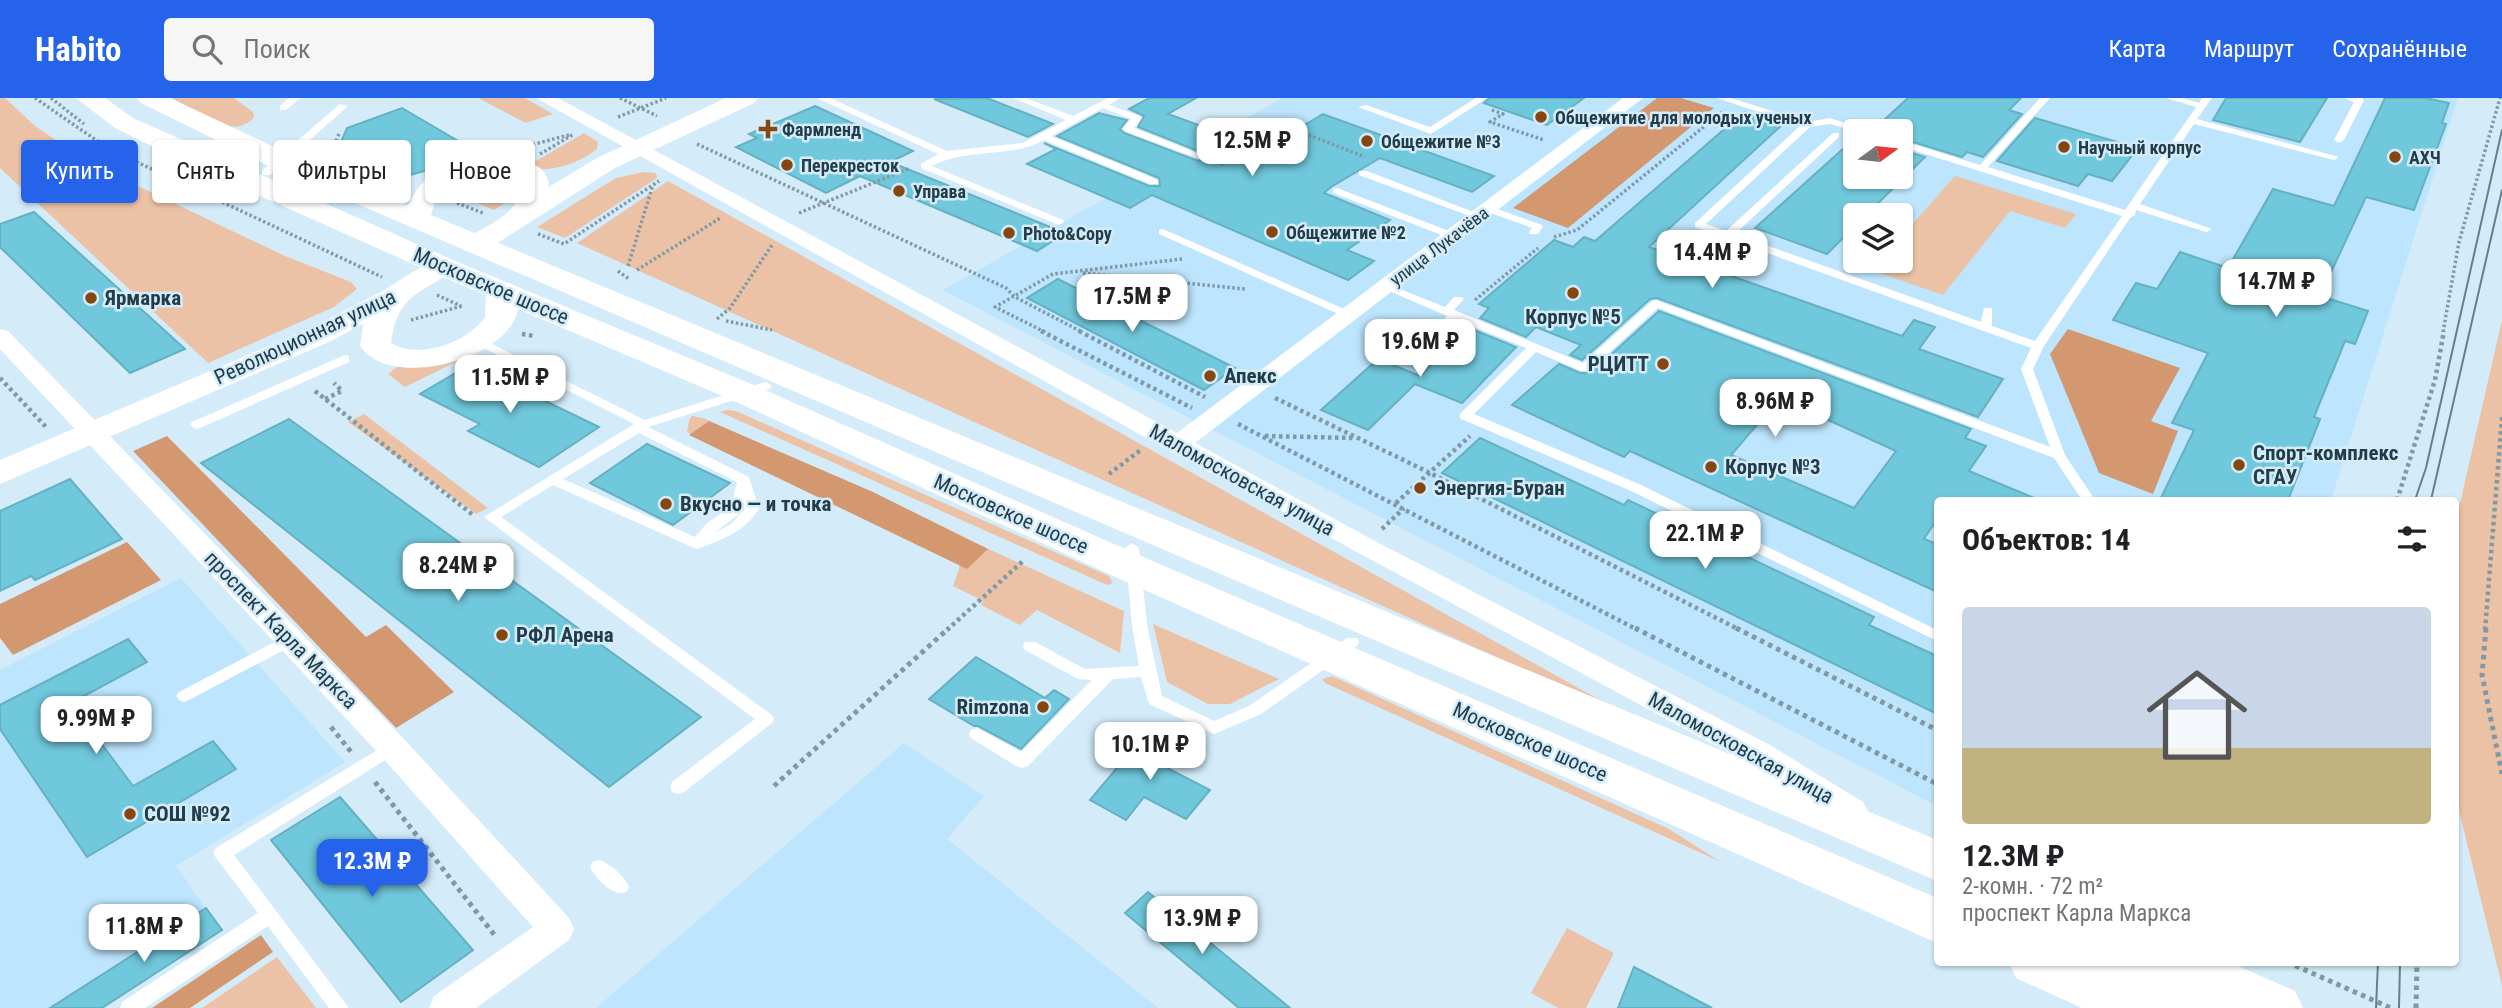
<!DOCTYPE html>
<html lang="ru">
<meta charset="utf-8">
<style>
body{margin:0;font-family:"Roboto Condensed",sans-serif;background:#f6f6f6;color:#202124;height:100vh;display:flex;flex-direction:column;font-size:26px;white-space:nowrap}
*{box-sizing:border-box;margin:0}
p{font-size:23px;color:#757577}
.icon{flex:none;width:38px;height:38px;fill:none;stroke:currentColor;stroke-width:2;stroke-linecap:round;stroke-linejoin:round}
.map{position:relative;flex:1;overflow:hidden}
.panel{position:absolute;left:1934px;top:399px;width:525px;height:469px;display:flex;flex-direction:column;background:#fff;border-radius:7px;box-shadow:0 2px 5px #0004}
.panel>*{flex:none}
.hud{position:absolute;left:21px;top:42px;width:665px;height:63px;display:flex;gap:14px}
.needle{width:46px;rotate:75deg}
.buttons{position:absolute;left:1843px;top:21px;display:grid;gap:14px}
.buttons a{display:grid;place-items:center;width:70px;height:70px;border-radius:7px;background:#fff;box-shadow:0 2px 5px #0004;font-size:35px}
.price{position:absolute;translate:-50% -60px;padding:0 16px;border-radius:14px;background:#fff;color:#222;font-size:23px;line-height:46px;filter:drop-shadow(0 2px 4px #0008)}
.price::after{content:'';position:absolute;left:50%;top:42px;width:21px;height:16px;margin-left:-10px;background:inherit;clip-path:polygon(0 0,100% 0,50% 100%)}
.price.on{background:#2563eb;color:#fff}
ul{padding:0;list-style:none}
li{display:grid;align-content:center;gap:14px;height:371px;padding:0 28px}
li span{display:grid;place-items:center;height:217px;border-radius:7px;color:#555}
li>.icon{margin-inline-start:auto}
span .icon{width:126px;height:126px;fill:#fffc;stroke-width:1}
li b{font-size:30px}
h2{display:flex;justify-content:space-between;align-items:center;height:84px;padding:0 28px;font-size:30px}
.tag{padding:0 24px;border-radius:7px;background:#fff;box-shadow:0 2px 5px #0004;font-size:24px;line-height:63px}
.tag.on{background:#2563eb;color:#fff}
header{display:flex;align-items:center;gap:42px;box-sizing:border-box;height:98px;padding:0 35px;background:#2563eb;color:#fff}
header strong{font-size:33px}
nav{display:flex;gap:38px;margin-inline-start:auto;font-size:24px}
.search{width:490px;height:63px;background:#f6f6f6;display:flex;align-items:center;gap:18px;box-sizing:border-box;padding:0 24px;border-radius:7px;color:#757577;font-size:26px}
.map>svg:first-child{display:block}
.built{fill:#bde5fd;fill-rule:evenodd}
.green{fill:#ecc2a6}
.forest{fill:#d49871}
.building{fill:#70c8dc;stroke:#65b0c1;stroke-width:2;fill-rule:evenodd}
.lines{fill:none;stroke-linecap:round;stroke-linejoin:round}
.path-far2{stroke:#8099a7;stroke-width:3.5;stroke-dasharray:2.5 2.5;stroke-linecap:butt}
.path-far1{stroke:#8099a7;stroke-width:4.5;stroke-dasharray:3.5 3.5;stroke-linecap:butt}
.path{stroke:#8099a7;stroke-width:5;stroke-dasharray:4.5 4.5;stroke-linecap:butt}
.service{fill:#fff;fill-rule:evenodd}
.minor{fill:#fff;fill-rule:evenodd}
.secondary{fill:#fff;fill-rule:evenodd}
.primary{fill:#fff;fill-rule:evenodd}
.tram{stroke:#677f8d;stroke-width:2}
.poi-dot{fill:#86460f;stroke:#d4ecfa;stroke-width:2.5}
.labels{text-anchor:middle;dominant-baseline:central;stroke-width:5;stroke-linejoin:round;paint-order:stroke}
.far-poi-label{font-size:18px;font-weight:bold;fill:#233c4a;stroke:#d4ecfa;text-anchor:start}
.far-street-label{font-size:18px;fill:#233c4a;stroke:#d4ecfa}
.street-label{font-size:21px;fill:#233c4a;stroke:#d4ecfa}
.poi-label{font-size:21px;font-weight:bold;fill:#233c4a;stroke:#d4ecfa;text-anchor:start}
</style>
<header>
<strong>Habito</strong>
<div class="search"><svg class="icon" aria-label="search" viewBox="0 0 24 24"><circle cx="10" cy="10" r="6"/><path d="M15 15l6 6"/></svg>Поиск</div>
<nav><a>Карта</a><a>Маршрут</a><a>Сохранённые</a></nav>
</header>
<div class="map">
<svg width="2502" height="910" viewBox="0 0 2502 910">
<rect width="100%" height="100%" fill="#d4ecfa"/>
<g class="built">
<path d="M1282,0h1176l-127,402h-394v306l-994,-516zM1855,33h45v46h-45zM1855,117h45v46h-45z"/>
<path d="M181,480l164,184 -169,104 30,42 -157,100h-49v-338z"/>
<path d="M904,645l80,53 -37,43 211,169h-562z"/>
</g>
<g class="green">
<path d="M0,0h5l30,28 55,37 195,93 66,26 6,7 -23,18 -126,56 -208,-195z"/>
<path d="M172,0h62l19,14 1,5c-20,26 -61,-8 -82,-19z"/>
<path d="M478,0h47l28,16 -27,9z"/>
<path d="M584,35l14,9 -1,7c-20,16 -48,24 -73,19z"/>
<path d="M644,74l12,1 1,5 -92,60 -28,-11 79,-49z"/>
<path d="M1955,78l121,38 -11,14 -55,-17 -67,84 -72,-25 8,-9h21l1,-24z"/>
<path d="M507,80l14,5 2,8 -29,19 -24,-10z"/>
<path d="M668,83l968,539 -1059,-477z"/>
<path d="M2502,222v666l-47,-192v-269z"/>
<path d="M456,257l6,4 -57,28 -17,-13 13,-10z"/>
<path d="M727,312l9,1 373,165 4,7 -6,2 -387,-173z"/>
<path d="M364,316l124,94 -12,6 -128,-92z"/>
<path d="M692,318l11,2 421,193 -4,42 -83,-43 -17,15 -39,-20 2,-4 -30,-15 6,-17v-11l-272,-126 2,-12z"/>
<path d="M1153,526l126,55 -49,25h-22l-41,-22z"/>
<path d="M1332,578l337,153 52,33 -396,-179 -3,-4z"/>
<path d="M1567,830l47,25 -28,55h-28l-27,-15z"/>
<path d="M277,859l39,51h-114z"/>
</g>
<g class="forest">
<path d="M1657,0h24l33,10 -146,120 -55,-20z"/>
<path d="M2068,231l112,39 -29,53 27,10 -25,63 -54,-21 -49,-119z"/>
<path d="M709,323l164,71 115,57 -21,20 -278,-134z"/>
<path d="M167,338l199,201 20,-12 68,67 -58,36 -263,-277z"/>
<path d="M127,444l34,38 -148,75 -13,-17v-34z"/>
<path d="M261,837l12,17 -83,56h-38z"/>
</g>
<g class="building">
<path d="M987,0l66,26 -25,13 -94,-38z"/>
<path d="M1149,0h47l-28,16 96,35 59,-35 171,62 -22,16 -92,-34 -49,29 -7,6 66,27 -43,30 27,11 -26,19 -196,-85 -22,13 -103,-44 29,-15 -12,-6 105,43h11l-1,-8 -102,-42 42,-23 28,7 -7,9 4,4 74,28 11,-3 -1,-3 -70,-28 6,-11 -15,-7z"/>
<path d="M1489,0h95l-37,27 -63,-22z"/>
<path d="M1908,0h113l-12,12 13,4 -39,43 -16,-5 -5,5 -62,-19v-7h-28z"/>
<path d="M2226,0h101l-27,44 -87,-22z"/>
<path d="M2385,0h41l23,5 -7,20 4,1 -32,86 -48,-13 -46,99 48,15 -13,33 -10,-3 -31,76 6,2 -32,81h-128l34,-70 -22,-7 36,-70 -95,-33 23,-37 21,6 23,-37 48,16 45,-79 61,17z"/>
<path d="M815,8l98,45 -23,11 175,71 -28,18 -177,-75 -34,17 -90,-46 21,-9 -8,-4z"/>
<path d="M402,10l80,47 -72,20 -18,1 -55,-25 10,-23z"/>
<path d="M1744,14l39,12 -134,123 253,89 12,-16 21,7 -16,22 84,30 -25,38 -321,-119 -7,1 -68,61 -12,-5 11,-10 -45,-18 -10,10 -46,-19 9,-10 -10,-4 75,-64 19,7 11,-10 11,4z"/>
<path d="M2035,20l103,30 -26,33 -24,-7 -10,12 -81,-25z"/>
<path d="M1855,40v39h45v-28l25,8 -59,58h-11v11l-28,28 -72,-26z"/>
<path d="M34,114l151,137 -55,24 -130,-126v-23z"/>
<path d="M1058,181l177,89 -31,22 -177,-92z"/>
<path d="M1659,213l312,118 -6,9 21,8 -17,25 70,29h-102v19l-13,20 13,5v48l-307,-141 -6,6 -112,-52 47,-41 21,9h11zM1780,300l116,53 -42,57 -123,-53z"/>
<path d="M1469,230l47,19 -54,56 -47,-19 -47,46 -47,-20 57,-51 42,17z"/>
<path d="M469,267l14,6 116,56 -60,40 -71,-36 12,-7 -60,-30z"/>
<path d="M289,321l185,134 227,164 -92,70 -408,-324z"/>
<path d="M1480,340l144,67 4,-5 246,117 -5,8 68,31v58l-495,-241z"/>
<path d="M647,346l83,39 -57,42 -83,-42z"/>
<path d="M70,381l52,60 -87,41 -4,-4 -31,15v-80z"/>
<path d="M128,541l19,23 -76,41 62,83 80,-45 23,28 -149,88 -87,-128v-24z"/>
<path d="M976,559l69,41 9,-8 15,9 -48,50 -43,-23h-4l-45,-27z"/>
<path d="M1147,634l35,17 -15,19 43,22 -24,29 -42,-22 -18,23 -36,-20z"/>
<path d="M340,699l133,153 -72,52 -130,-162z"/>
<path d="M1148,794l142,116h-51l-114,-95z"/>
<path d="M206,810l16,22 -120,78h-52z"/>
<path d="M1634,869l78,41h-94z"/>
</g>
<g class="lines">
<g class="path-far2">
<path d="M35,0l74,51 273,128"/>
<path d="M51,0l33,26"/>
<path d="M620,0l37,18"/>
<path d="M1492,12l11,4 -13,8 54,18"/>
<path d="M618,19l48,-19"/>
<path d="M339,36l-7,16 75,33"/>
<path d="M697,46l309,144 9,9 67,35"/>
<path d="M523,49l46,-12"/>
<path d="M540,56l34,-20"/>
<path d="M1216,64l5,2 65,-38 79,31"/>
<path d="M457,105l26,10"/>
<path d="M458,105l23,-14"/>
<path d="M799,115l111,-45"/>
<path d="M538,136l26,10 95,-63"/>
<path d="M1554,139l23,-7 145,-118"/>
<path d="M628,168l25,-81"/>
<path d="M637,172l85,-53"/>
<path d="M618,173l11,8"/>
<path d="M1083,175l162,16"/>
<path d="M437,197l24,11"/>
<path d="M1475,202l63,-52"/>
<path d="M717,221l13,-11 42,-63"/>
<path d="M411,222l51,-14"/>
<path d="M726,223l46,9"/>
<path d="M1045,234l-50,-25 58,-33 129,-15"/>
<path d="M2443,234l16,-90 41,-144"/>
</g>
<g class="path-far1">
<path d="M1041,233l151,77"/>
<path d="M1079,233l126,66"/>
<path d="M522,236l12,2"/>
<path d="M0,280l46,49"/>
<path d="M315,293l158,124"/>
<path d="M1275,300l145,70 320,162"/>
<path d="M325,301l17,-8 -8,-8"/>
<path d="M1238,326l400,206"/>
<path d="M1265,338l89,2"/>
<path d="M1109,376l33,-25"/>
<path d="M2397,402l38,-120 9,-49"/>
<path d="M1396,405l74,-67"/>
<path d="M1382,431l22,-21"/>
<path d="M947,532l76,-69"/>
<path d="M2485,532l17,-213"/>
</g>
<g class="path">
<path d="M1635,530l302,156"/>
<path d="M1736,530l201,102"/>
<path d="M2486,530l-4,47 20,99"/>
<path d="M331,629l21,26"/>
<path d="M375,684l121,155"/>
<path d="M774,688l175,-158"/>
<path d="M2287,864l104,46"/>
<path d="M2416,910l1,-46"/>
</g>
<g class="service">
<path d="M289,0h11l-14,12h-6v-4z"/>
<path d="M817,0h13l117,53 76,-8 43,-23 -53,-22h13l47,18 35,-18h12l-11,7 31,11 2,2 -8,10 73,29 -8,2 -74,-28 -2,-2 8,-10 -28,-11 -52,28 107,44v4h-8l-106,-44c-35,19 -77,7 -112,26l131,54 1,2 -5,3 -138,-57v-4l17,-10z"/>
<path d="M1476,0h11l-56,36 -73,-27 8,-2 64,22z"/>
<path d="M1717,0h14l76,24 23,-4 39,13h-14l-25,-7 -20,3 -104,97 20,7 107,-98h6v4l-104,97 246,88 3,-14h8v18l43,15 87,-125 -222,-70v-6l80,25 60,-67h10l-62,69 137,43 71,-103 -30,-9h16l17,5 3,-5h10l-15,21 142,38 -5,3 -140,-36 -54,80 72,25 -5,3 -4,-1 -67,-21 -1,5 -5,3 -86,128 -11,23 32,86 30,45h-13l-28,-42 -396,-150 -69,63h-8l-45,-19 -62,62 165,70 298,146v11l-308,-151 -168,-71 -2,-3 2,-3 65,-65 -70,-28 -27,26h-8v-4l26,-26 -67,-29 6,-3 4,1 55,22 9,-10h8l2,2 -10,11 129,53 69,-62 4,-1 394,147 -29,-78 10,-21 -336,-121v-4l105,-97z"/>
<path d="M2344,0h18l2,2 -20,40 -5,3 -5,-3 20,-38z"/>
<path d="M340,6l8,2 -78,69h-8v-4z"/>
<path d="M1359,73h8l117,45 -5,3 -4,-1 -116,-43z"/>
<path d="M1337,90l120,46 1,2 -5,3 -4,-1 -116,-45v-4z"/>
<path d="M1489,108l53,19 1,2 -5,7h-8l-1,-2 3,-4 -47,-17v-4z"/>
<path d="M1163,131l190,84 2,2 -6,3 -4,-1 -186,-83v-4z"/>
<path d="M478,239l167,83 117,-37 4,-1 6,4 -2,3 -122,38 101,50 10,32c-16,24 -36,30 -62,40l-5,-2 -139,-62 -52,32 271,198 2,4 -2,4 -88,69 -6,2 -6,-2 -2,-5 2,-5 83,-63 -271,-202 150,-93 -160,-81v-4zM639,335l98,49 -6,25 -24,16 -12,14 -132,-58zM744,408l1,3 -14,15 -17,9 28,-21z"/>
<path d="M345,257l4,1v6l-149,66 -4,1 -6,-4 2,-3z"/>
<path d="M1132,445l7,5 8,77 15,71 52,25 35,-15 98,-68h10l2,4 -2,4 -96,68 -47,20 -65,-30 -8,-27 -28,2 -85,87 -6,2 -6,-2 -45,-28 -2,-4 2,-4 6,-2 44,24 71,-72 -14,-1 -53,-29 -2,-4 2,-4h10l50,27 54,-3 -7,-41 -7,-77z"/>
<path d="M290,536l5,2 2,4 -2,4 -106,56 -5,2 -5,-2 -3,-4 3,-4z"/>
<path d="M392,643l6,1 2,5 -2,5 -164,103 115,153h-20l-61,-82 -123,82h-25l2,-6 136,-89 -42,-55 -3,-5 3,-5z"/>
<path d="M599,762c11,3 25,16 30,27l-3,5c-13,5 -30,-13 -36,-25l3,-5z"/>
</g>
<g class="minor">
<path d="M536,0h22l619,335 446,-335h20l-448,345 178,97 397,205 93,57 5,9 -5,9 -11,4 -11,-4 -93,-57 -580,-313z"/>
<path d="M0,231l8,2 395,407 166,180 5,11 -5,11 -93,68h-47l5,-12 99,-69 -152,-171 -381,-407z"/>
</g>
<g class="secondary">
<path d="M726,0h32l-4,5 -139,65 -130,83 -10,2 -10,-2 -4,-6 4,-6c25,-15 57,-26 58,-59 -25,-13 -64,-7 -83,15 -7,8 -8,21 -14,30l-10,2 -10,-2 -4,-6c7,-17 14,-33 30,-44 24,-15 117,-32 117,12l48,-29z"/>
<path d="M442,159l10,3 4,6 -4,6c-36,23 -55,25 -61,71 28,17 76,0 94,-26l1,-27 5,-6 10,-3 10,3c42,60 -114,116 -151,62l3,-22 -32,17 -331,143v-24l309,-131 72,-37 51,-32z"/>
</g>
<g class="primary">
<path d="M76,0h29l28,20 320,142 303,126 392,173 789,339v45l-817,-364 -388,-179 -301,-128 -234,-104 -82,-40z"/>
<path d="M137,0h33l121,57 135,58 1511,627v41l-1666,-714 -130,-64z"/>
<path d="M2009,864h220l66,29 8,17h-221l-66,-30z"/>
</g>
<g class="tram">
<path d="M2415,402l11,-32 76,-338"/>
<path d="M2431,402l71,-310"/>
<path d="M2376,910l2,-46"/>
<path d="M2399,910l1,-46"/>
</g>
</g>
<g class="poi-dot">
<circle cx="1541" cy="19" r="7"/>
<path d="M764.5 20.5h7v7h7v7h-7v7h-7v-7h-7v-7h7z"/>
<circle cx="1367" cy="43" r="7"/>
<circle cx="2064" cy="49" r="7"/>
<circle cx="2395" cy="59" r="7"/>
<circle cx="787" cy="67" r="7"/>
<circle cx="899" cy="93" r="7"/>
<circle cx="1272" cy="134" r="7"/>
<circle cx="1009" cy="135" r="7"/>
<circle cx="1573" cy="195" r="7"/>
<circle cx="91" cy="200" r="7"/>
<circle cx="1663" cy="266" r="7"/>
<circle cx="1210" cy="278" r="7"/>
<circle cx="2239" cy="367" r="7"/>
<circle cx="1711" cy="369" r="7"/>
<circle cx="1420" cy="390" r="7"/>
<circle cx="666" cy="406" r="7"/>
<circle cx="502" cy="537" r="7"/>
<circle cx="1043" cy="609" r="7"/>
<circle cx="130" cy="716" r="7"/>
</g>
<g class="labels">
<g class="far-poi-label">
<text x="1555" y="19">Общежитие для молодых ученых</text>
<text x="782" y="31">Фармленд</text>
<text x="1381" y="43">Общежитие №3</text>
<text x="2078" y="49">Научный корпус</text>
<text x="2409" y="59">АХЧ</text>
<text x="801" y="67">Перекресток</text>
<text x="913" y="93">Управа</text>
<text x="1286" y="134">Общежитие №2</text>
<text x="1023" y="135">Photo&amp;Copy</text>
</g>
<g class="far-street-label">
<text transform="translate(1439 148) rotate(-37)">улица Лукачёва</text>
</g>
<g class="street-label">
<text transform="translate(491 188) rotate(23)">Московское шоссе</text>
<text transform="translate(305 239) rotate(-25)">Революционная улица</text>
<text transform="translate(1242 382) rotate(29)">Маломосковская улица</text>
<text transform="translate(1011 416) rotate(24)">Московское шоссе</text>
<text transform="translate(281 532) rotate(46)">проспект Карла Маркса</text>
<text transform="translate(1530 644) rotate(24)">Московское шоссе</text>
<text transform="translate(1741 650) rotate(29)">Маломосковская улица</text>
</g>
<g class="poi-label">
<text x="105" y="200">Ярмарка</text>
<text x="1573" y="219" text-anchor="middle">Корпус №5</text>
<text x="1649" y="266" text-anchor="end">РЦИТТ</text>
<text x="1224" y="278">Апекс</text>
<text x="2253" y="355">Спорт-комплекс<tspan x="2253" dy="24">СГАУ</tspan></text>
<text x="1725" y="369">Корпус №3</text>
<text x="1434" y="390">Энергия-Буран</text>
<text x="680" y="406">Вкусно — и точка</text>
<text x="516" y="537">РФЛ Арена</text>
<text x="1029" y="609" text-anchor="end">Rimzona</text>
<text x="144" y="716">СОШ №92</text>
</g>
</g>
</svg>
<div class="buttons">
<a><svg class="needle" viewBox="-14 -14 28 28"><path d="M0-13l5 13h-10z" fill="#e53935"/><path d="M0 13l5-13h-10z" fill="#757577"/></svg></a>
<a><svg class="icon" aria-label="layers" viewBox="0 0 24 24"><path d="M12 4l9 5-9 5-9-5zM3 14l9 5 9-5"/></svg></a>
</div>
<b class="price" style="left:1252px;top:80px">12.5M ₽</b>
<b class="price" style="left:1712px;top:192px">14.4M ₽</b>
<b class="price" style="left:2276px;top:221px">14.7M ₽</b>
<b class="price" style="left:1132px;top:236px">17.5M ₽</b>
<b class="price" style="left:1420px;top:281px">19.6M ₽</b>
<b class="price" style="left:510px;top:317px">11.5M ₽</b>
<b class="price" style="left:1775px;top:341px">8.96M ₽</b>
<b class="price" style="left:1705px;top:473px">22.1M ₽</b>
<b class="price" style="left:458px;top:505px">8.24M ₽</b>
<b class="price" style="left:96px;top:658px">9.99M ₽</b>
<b class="price" style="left:1150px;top:684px">10.1M ₽</b>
<b class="price on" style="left:372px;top:801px">12.3M ₽</b>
<b class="price" style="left:1202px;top:858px">13.9M ₽</b>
<b class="price" style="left:144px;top:866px">11.8M ₽</b>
<div class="hud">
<a class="tag on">Купить</a>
<a class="tag">Снять</a>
<a class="tag">Фильтры</a>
<a class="tag">Новое</a>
</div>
<section class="panel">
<h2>Объектов: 14<svg class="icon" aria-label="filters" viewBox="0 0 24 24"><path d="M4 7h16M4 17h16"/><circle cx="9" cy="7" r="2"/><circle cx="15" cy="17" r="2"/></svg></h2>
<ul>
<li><span style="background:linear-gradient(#c9d6e8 65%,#c2b280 0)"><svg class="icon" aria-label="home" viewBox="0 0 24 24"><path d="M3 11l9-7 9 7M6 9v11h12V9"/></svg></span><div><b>12.3M ₽</b><p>2-комн. · 72 m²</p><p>проспект Карла Маркса</p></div></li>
</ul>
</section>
</div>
